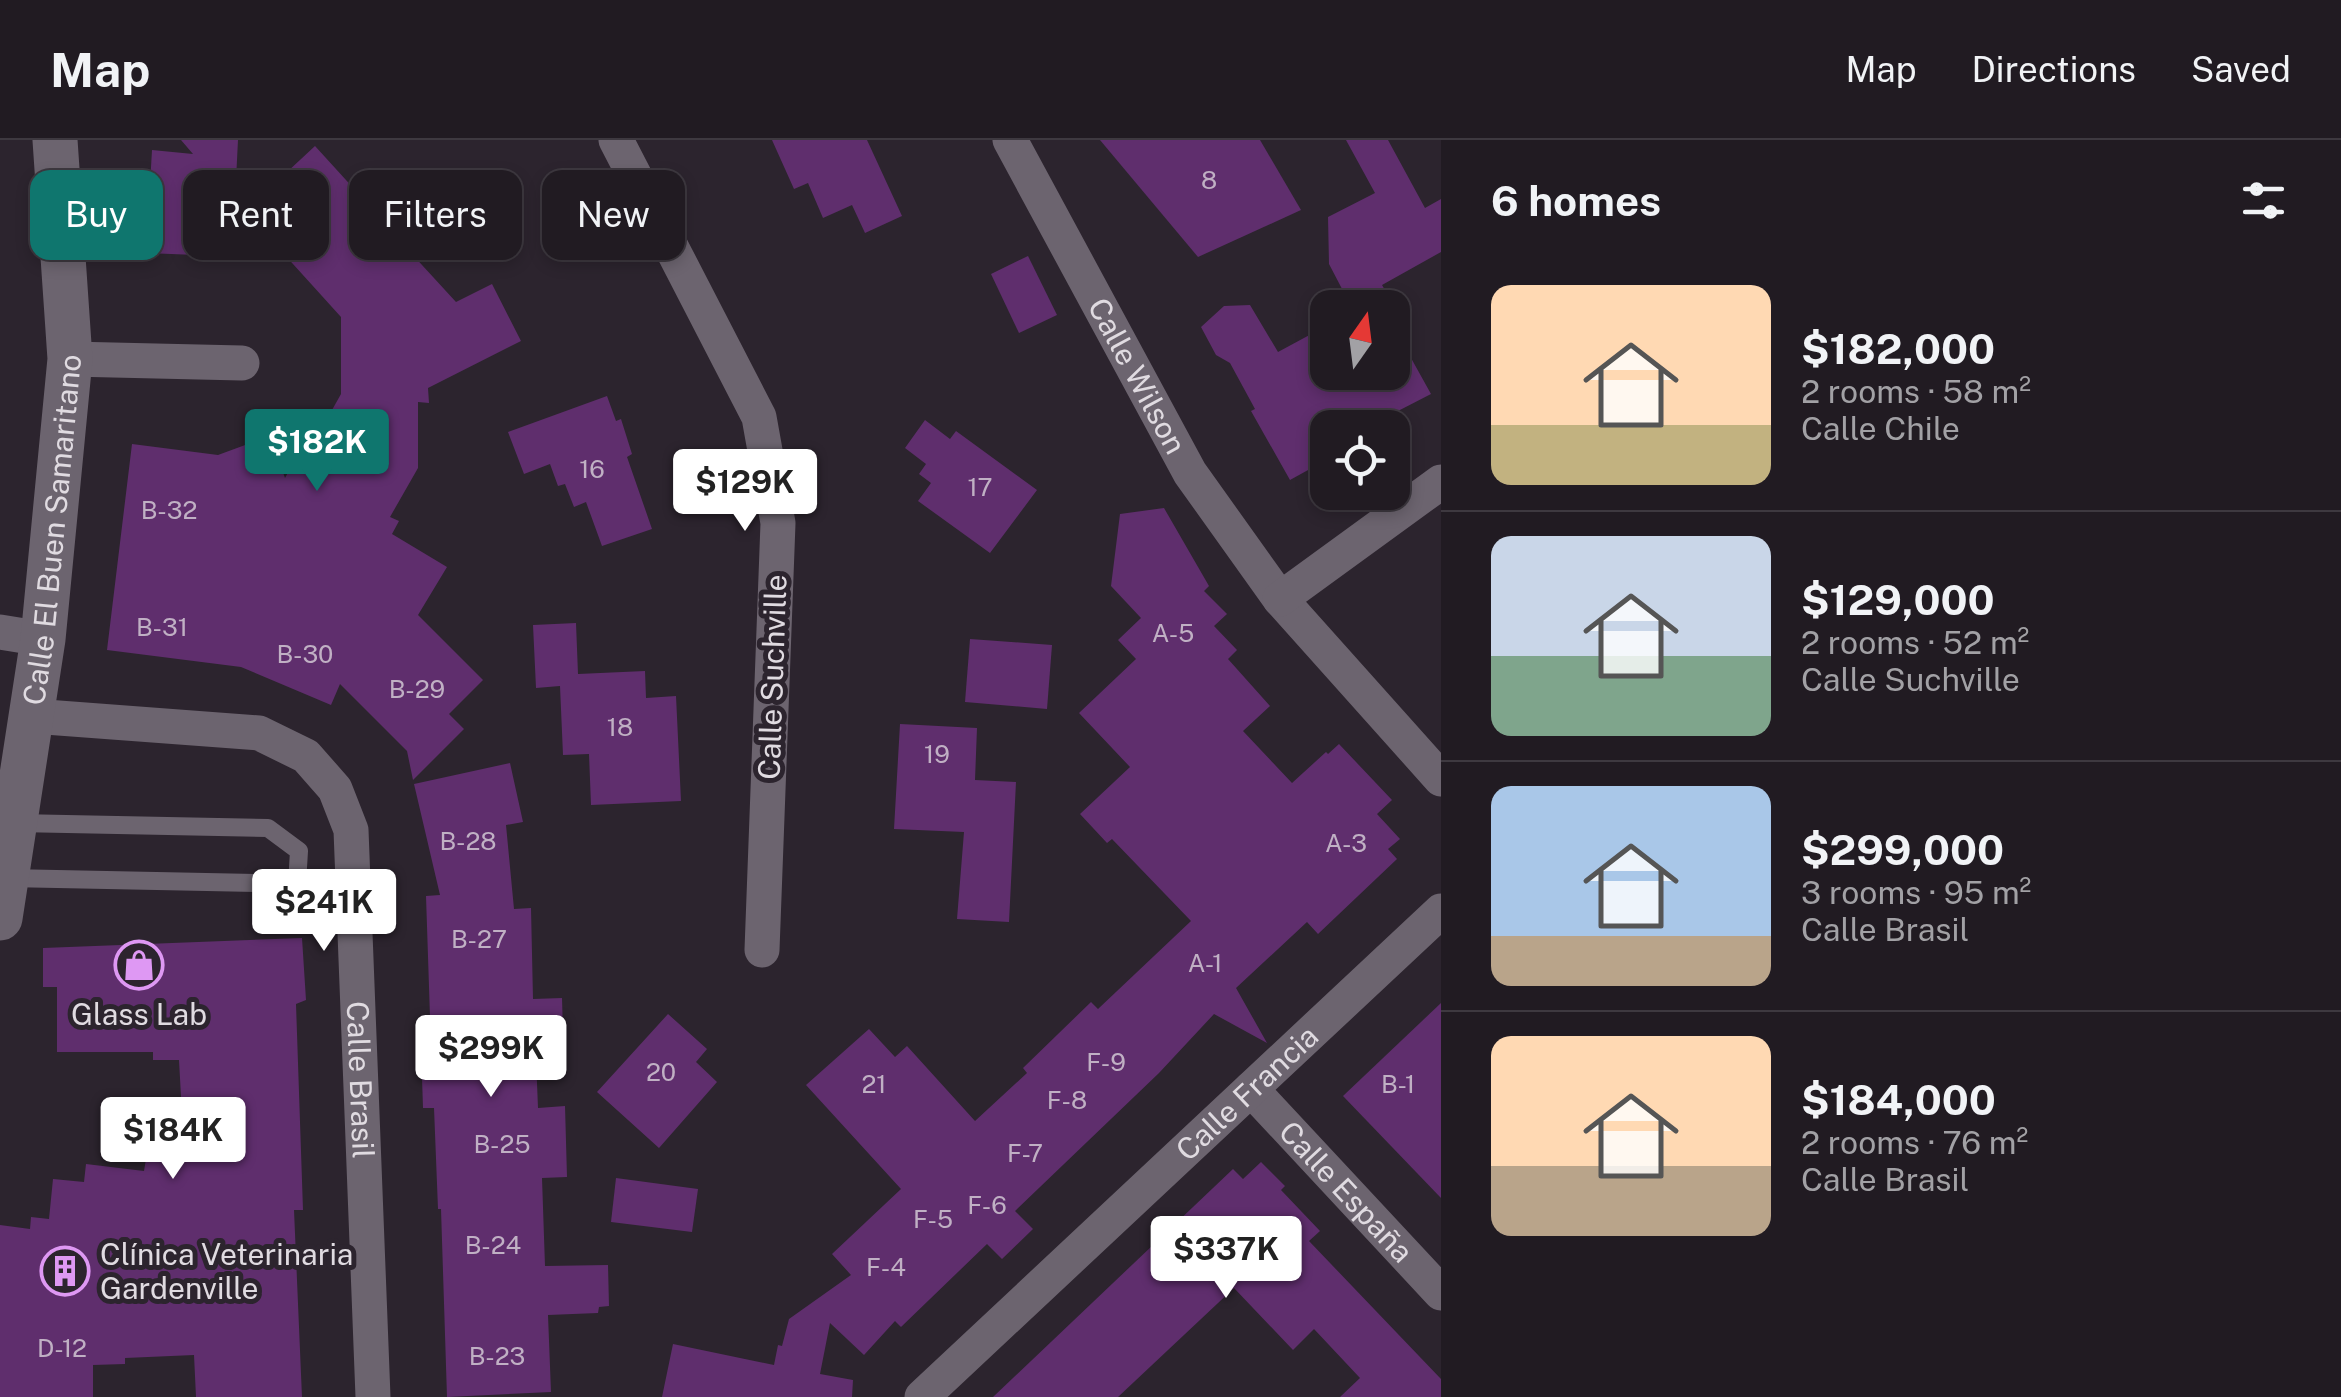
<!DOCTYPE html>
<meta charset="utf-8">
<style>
body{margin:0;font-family:"Public Sans",sans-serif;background:#29242a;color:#f1f3f6;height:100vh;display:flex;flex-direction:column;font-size:38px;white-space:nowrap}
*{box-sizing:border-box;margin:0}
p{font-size:32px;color:#a2a1a5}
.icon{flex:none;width:55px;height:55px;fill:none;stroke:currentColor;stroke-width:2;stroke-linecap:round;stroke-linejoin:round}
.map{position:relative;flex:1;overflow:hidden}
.side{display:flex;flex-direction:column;background:#211b22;width:900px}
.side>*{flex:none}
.banner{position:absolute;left:30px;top:30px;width:950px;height:90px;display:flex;gap:20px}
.needle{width:65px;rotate:14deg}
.buttons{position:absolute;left:1310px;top:150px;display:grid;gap:20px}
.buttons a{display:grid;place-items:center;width:100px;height:100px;border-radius:20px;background:#211b22;box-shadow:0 5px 15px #0003,0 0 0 2px #3e3940;font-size:50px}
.price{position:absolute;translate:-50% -85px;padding:0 22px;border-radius:10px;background:#fff;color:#222;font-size:32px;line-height:65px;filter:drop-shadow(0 2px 5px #0008)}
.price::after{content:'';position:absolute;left:50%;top:60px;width:30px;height:22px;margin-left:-15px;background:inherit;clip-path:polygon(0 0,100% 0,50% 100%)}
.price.selected{background:#0f766e;color:#fff}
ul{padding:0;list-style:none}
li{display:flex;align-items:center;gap:30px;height:250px;padding:0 50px}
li+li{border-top:2px solid #3e3940}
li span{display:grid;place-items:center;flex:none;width:280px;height:200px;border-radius:20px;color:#555}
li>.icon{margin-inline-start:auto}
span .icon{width:120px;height:120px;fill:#fffc;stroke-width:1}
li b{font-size:42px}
h2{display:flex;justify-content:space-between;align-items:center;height:120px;padding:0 50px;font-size:42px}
.chip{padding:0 35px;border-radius:20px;background:#211b22;box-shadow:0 5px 15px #0003,0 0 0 2px #3e3940;font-size:35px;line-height:90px}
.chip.selected{background:#0f766e;color:#fff}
header{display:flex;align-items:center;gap:60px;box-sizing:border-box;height:140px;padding:0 50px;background:#211b22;border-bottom:2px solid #3e3940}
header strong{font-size:48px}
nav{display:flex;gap:55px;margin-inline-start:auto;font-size:35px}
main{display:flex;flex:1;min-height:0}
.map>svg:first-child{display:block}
.building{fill:#5f2e6d}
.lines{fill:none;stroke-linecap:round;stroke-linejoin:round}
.service{stroke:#6c646f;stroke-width:18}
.minor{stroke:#6c646f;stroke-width:35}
.tertiary{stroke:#6c646f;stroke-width:45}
.labels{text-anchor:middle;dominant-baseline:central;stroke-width:10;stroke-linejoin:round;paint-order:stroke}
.number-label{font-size:25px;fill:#c0b0c4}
.street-label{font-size:30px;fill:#e0dbe1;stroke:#2c242e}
.poi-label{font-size:30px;fill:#e0dbe1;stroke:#2c242e}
</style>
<header>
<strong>Map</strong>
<nav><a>Map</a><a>Directions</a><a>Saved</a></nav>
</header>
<main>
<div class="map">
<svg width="1441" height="1257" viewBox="0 0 1441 1257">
<rect width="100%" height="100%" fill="#2c242e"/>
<g class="building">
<path d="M181,0h57l-3,60 -10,-11 -4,67 -75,-3 6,-103 41,4z"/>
<path d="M772,0h95l35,76 -37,17 -13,-28 -29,13 -15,-35 -14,6z"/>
<path d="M1100,0h160l41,70 -103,47z"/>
<path d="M1346,0h42l37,68 16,-9v53l-59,33 24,42 -10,4 35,63 -33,17 10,17h-80v31l-38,21 -39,-69 4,-2 -25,-46 -14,-8 -15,-28 23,-21 26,-1 28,47 50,-27v47h64v-64h-40l-23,-44 -1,-47 47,-24z"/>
<path d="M315,6l41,45 -1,1 101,110 36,-18 29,57 -93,47 1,15 -11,-1v66l-28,49 9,4 -7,13 55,33 -29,48 65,65 -34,34 15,15 -51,51 -6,-29 -67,-67 -9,21 -90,-38 -134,-17 25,-206 86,11 52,-19 15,42 26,-47 7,4 23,-41v-77l-96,-106z"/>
<path d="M1028,116l29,59 -38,18 -28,-59z"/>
<path d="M607,256l9,25 5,-2 11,35 -5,3 25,72 -50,17 -16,-44 -12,5 -9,-23 -7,2 -8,-22 -26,10 -16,-42z"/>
<path d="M925,280l25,19 6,-8 81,59 -47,63 -72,-52 13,-18 -12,-9 7,-10 -21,-16z"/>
<path d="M1164,368l45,78 -5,5 23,23 -13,12 23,24 -9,9 42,47 -27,25 49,52 34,-31 2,2 11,-10 53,56 -15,14 23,25 -12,10 9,10 -79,75 -11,-12 -71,66 31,55 -53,-29 -55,59 -144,138 18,18 -31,30 -15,-15 -86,83 -6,-6 -31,34 -34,-32 -10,51 33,6 -1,17h-190l11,-53 101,21 4,-20 4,1 7,-27 62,-44 -19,-21 69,-65 -95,-104 63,-56 26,28 12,-11 68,75 52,-48 -4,-5 68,-66 7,7 93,-88 -79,-82 -5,4 -27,-29 50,-47 -51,-54 57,-54 -18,-19 23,-22 -30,-32 9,-72z"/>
<path d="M576,483l2,51 67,-3 1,27 30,-2 5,105 -90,4 -2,-51 -26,1 -3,-69 -24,2 -3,-63z"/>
<path d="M970,499l82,6 -5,64 -82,-7z"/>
<path d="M900,584l77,4 -2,52 41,2 -7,140 -52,-3 7,-87 -70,-3z"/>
<path d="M510,623l13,59 -17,3 8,84 17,-1 2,91 29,-1 1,34 -28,1 3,75 27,-2 2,71 -25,1 3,88 63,-1 1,41 -10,1 -1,6 -50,2 3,77 -104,5 -6,-188h-3l-4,-101h-11l-2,-61h10l-5,-151 14,-1 -26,-111z"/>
<path d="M302,798l4,62 -10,4 7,206h-9l8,187h-106l-2,-42 -69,3v6l-32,1v32h-93v-172l30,4 1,-12 18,2 4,-40 31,3 2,-18 58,7 3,-18 37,-2 -5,-91h-26v-8h-96v-65h-14v-39z"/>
<path d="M1441,863v195l-98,-102z"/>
<path d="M668,874l39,35 -11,13 21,20 -58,66 -62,-56z"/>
<path d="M1261,1022l24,24 -4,4 39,41 -11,10 132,138v18h-101l20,-19 -46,-49 -21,21 -59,-62 -116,109h-125l240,-228 10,10z"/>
<path d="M616,1038l82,11 -6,43 -81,-10z"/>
</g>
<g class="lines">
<g class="service">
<path d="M16,683l252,5 31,23 -2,33"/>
<path d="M7,738l347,7"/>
</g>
<g class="minor">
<path d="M616,0l143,277 19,106 -16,427"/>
<path id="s1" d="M1010,0l180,333 90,126 161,180"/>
<path d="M70,219l172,4"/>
<path d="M1280,459l161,-117"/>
<path d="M0,492l43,7"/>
<path id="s2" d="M32,576l227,17 47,23 29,33 16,41 22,567"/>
<path id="s3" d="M1251,949l190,204"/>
<path id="s4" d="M922,1257l519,-486"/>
</g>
<path class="tertiary" id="s5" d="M0,778l43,-279 27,-280 -15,-219"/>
</g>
<defs>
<g id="shop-ring" transform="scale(2.5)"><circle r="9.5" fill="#2c242e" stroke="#de98f3" stroke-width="1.5"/><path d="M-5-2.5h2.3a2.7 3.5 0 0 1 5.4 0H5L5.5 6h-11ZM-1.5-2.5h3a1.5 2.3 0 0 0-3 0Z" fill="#de98f3"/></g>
<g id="building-ring" transform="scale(2.5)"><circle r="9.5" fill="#2c242e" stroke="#de98f3" stroke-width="1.5"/><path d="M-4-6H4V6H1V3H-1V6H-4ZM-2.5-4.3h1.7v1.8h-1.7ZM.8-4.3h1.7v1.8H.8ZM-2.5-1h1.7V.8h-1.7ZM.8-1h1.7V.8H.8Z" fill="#de98f3"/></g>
</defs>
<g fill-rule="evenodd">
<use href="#shop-ring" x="139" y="825"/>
<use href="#building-ring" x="65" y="1131"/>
</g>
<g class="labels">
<g class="number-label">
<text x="1209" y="40">8</text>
<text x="592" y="329">16</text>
<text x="980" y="347">17</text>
<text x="169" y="370">B-32</text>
<text x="162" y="487">B-31</text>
<text x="1173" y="493">A-5</text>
<text x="305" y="514">B-30</text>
<text x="417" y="549">B-29</text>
<text x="620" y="587">18</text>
<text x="937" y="614">19</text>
<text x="468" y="701">B-28</text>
<text x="1346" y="703">A-3</text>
<text x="479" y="799">B-27</text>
<text x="1205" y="823">A-1</text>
<text x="1106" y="922">F-9</text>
<text x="661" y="932">20</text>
<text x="874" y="944">21</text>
<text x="1398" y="944">B-1</text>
<text x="1067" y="960">F-8</text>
<text x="502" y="1004">B-25</text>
<text x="1025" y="1013">F-7</text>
<text x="987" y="1065">F-6</text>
<text x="933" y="1079">F-5</text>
<text x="493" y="1105">B-24</text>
<text x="886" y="1127">F-4</text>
<text x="62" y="1208">D-12</text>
<text x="497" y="1216">B-23</text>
</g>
<g class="street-label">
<text stroke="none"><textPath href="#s1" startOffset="268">Calle Wilson</textPath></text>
<text stroke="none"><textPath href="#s5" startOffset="392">Calle El Buen Samaritano</textPath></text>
<text transform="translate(772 537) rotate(-88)">Calle Suchville</text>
<text stroke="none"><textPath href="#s2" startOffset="618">Calle Brasil</textPath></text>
<text stroke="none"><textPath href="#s4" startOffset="445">Calle Francia</textPath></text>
<text stroke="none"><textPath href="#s3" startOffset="140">Calle España</textPath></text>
</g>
<g class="poi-label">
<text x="139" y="874">Glass Lab</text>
<text x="100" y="1114" text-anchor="start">Clínica Veterinaria<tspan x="100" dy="34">Gardenville</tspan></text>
</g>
</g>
</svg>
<div class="buttons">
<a><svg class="needle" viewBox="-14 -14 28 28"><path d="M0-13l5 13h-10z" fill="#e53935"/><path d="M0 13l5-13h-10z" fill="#a2a1a5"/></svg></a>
<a><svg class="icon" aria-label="locate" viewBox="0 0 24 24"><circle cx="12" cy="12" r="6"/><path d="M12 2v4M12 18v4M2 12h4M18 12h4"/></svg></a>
</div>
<b class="price selected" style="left:317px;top:354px">$182K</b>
<b class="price" style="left:745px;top:394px">$129K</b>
<b class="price" style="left:324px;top:814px">$241K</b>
<b class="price" style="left:491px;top:960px">$299K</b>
<b class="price" style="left:173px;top:1042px">$184K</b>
<b class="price" style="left:1226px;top:1161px">$337K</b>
<div class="banner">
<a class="chip selected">Buy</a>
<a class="chip">Rent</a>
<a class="chip">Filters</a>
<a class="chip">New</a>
</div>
</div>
<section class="side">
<h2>6 homes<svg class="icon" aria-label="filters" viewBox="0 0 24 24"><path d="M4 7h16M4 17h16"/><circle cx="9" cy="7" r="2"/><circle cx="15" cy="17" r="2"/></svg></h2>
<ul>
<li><span style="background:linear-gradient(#ffd9b3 70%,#c2b280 0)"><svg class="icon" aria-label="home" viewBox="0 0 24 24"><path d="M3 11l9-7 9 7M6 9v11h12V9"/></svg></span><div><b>$182,000</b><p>2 rooms · 58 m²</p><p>Calle Chile</p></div></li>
<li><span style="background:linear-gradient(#c9d6e8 60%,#7fa58c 0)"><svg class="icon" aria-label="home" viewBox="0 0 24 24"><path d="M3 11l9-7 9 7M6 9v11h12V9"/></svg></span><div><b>$129,000</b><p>2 rooms · 52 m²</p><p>Calle Suchville</p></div></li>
<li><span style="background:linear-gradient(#a9c7e8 75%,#b9a48a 0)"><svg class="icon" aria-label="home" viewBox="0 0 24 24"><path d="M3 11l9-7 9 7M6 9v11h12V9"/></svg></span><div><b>$299,000</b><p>3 rooms · 95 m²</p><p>Calle Brasil</p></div></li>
<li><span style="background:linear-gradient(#ffd9b3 65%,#b9a48a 0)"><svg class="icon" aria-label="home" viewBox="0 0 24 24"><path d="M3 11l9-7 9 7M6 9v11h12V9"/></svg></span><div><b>$184,000</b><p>2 rooms · 76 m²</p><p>Calle Brasil</p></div></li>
</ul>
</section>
</main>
